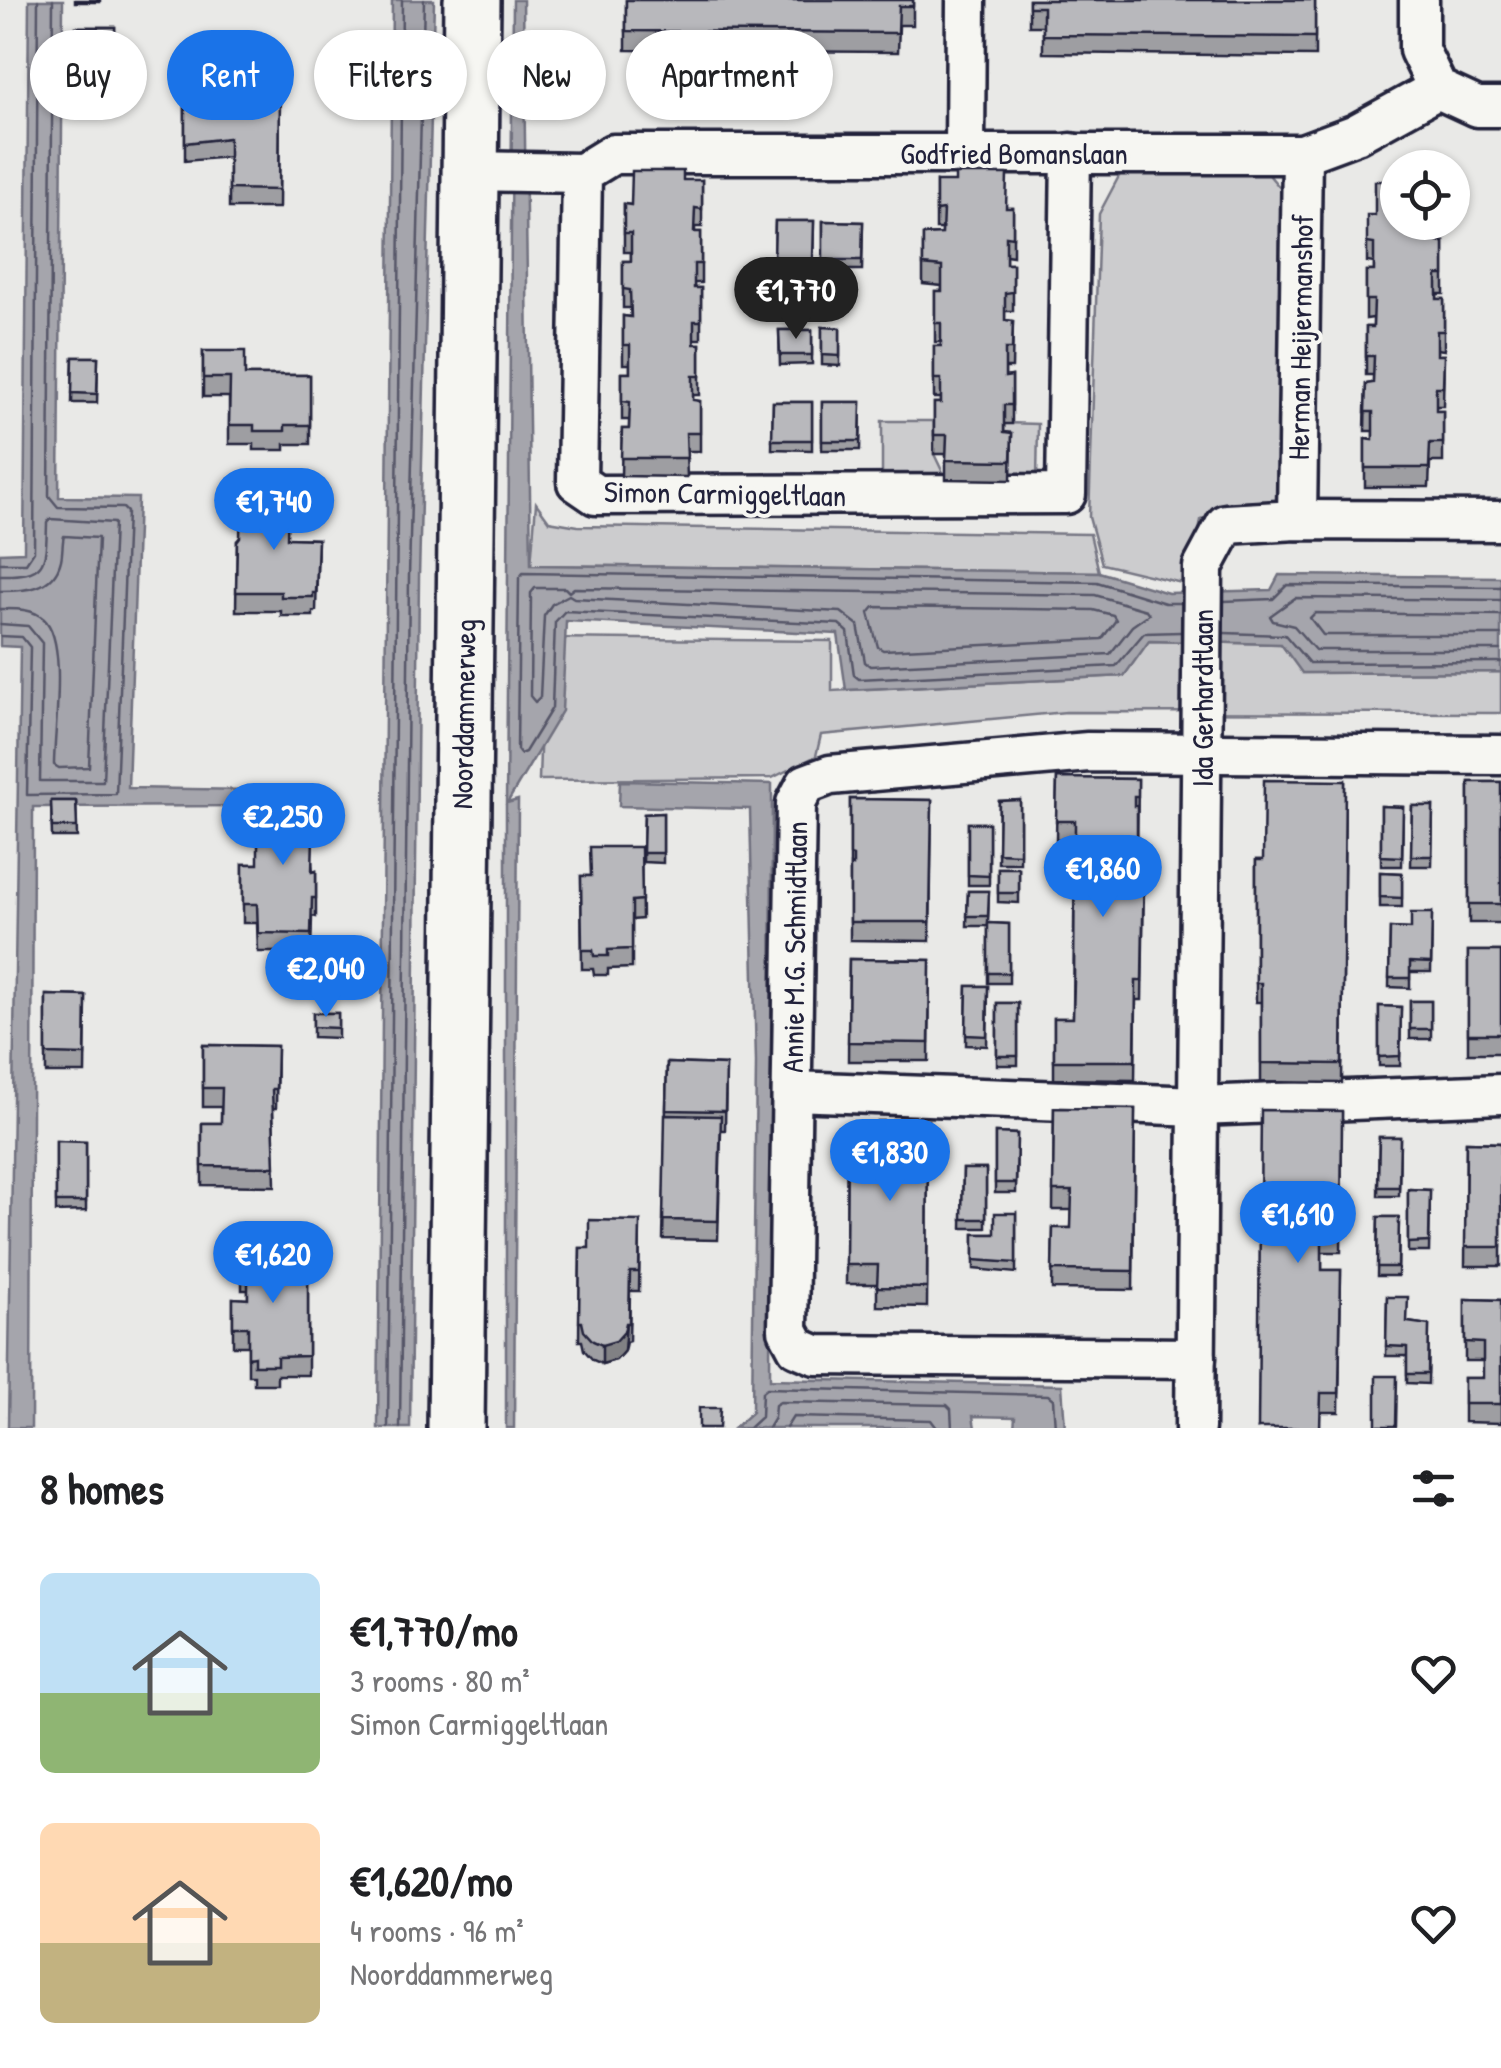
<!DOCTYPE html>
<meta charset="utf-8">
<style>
body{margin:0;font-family:"Patrick Hand",sans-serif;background:#f6f6f6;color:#202124;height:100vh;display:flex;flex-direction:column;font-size:38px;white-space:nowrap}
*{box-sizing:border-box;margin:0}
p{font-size:32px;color:#757577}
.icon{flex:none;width:55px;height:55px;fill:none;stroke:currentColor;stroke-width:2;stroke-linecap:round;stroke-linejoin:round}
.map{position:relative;height:1428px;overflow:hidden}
.side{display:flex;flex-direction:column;background:#fff;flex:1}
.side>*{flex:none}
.guide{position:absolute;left:30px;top:30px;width:1000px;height:90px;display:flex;gap:20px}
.buttons{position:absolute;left:1380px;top:150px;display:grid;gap:20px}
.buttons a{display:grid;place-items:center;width:90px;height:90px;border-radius:50%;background:#fff;box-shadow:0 2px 8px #0004;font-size:50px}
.price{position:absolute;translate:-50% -85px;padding:0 22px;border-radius:35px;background:#1a73e8;color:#fff;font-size:32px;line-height:65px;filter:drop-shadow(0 2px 5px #0008)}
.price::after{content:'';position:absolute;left:50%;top:60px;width:30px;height:22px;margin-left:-15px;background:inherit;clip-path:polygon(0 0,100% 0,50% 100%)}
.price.selected{background:#222;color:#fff}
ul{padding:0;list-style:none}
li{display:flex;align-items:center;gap:30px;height:250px;padding:0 40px}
li span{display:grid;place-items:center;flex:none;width:280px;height:200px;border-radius:15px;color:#555}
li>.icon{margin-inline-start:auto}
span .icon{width:120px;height:120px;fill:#fffc;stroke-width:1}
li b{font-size:42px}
h2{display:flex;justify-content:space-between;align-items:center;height:120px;padding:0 40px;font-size:42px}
.chip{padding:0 35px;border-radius:45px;background:#fff;box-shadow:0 2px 8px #0004;font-size:35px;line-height:90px}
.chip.selected{background:#1a73e8;color:#fff}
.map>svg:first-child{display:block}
.green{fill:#ccccce;stroke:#777784;stroke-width:2.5}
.water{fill:#a5a5ac;stroke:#71717f;stroke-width:2.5}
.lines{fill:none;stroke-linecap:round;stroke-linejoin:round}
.shore{stroke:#565668;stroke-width:2.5}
.street-casing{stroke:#22223b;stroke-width:45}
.secondary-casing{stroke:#22223b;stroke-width:62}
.street{stroke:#f6f6f2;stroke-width:38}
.secondary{stroke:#f6f6f2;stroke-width:55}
.wall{fill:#9e9ea2;stroke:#22223b;stroke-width:2.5}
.shaded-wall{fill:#818184;stroke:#22223b;stroke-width:2.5}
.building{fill:#b8b8bc;stroke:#22223b;stroke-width:2.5}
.labels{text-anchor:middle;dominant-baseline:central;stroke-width:8;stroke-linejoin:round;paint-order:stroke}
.street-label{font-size:30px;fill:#22223b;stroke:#f6f6f2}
</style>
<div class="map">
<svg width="1501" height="1428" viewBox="0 0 1501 1428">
<rect width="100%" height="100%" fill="#e9e9e7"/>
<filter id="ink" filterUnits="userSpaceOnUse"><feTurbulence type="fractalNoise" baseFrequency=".01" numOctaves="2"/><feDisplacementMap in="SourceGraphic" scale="20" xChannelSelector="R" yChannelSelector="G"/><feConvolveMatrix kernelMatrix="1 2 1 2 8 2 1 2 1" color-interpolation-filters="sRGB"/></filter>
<g filter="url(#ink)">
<g class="green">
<path d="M1126,163l138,6 22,26 -4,305 -81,20 -11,65 -88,-21 -13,-47 10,-303z"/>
<path d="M882,421h52v33l12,25h-64z"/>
<path d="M1004,423l34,1 -1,56h-26l-7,-29z"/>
<path d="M536,503l13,18 29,5 512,8 9,38 -568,-7z"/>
<path d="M544,638l288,3v50l291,-15 25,-35 133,3 22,29 198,-1v41l-435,-1 -245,23 -5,21 -44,22 -233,2z"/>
</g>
<g class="water">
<path d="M29,0h34l-4,497 79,1 -10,290 195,3 1,10 -3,3 -77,-1 -1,3 -210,1 -2,621h-23l12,-781 -20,-1v-93l24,-1z"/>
<path d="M392,0h42l-15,576 -9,852h-32z"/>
<path d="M513,0h10l8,565 568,7 69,21 103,-3 8,-15 222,2v95l-199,1 -21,-29 -132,-3 -25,35 -278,14 -8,-56 -272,-13 -4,90 -55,92 11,-3 -4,628h-8v-623z"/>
<path d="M620,781l152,3 -2,595 292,6 3,43h-51l1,-11 -42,-1 2,12h-241l18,-16 4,-350 -6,-253 -131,-3z"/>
</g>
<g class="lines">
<g class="shore">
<path d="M0,563h26l8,-12 4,-551"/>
<path d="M0,575c46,1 46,-10 47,-52l3,-4 64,4 -11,258h-63l2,-138 -14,-17 -28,-2"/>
<path d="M535,588h30l4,4 5,-4 521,7 51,15 3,4 -17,12 -22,28 -240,12 -5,-4 -7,-37 -17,-13 -267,-14 -5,-3 -17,9 -8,12 -4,81 -5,5 -5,-6 1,-103z"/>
<path d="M0,591c25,0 54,-1 61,-31 2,-9 1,-17 3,-24l34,2 -9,229 -30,1 -5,-3c0,-34 14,-124 -10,-146 -12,-11 -28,-10 -44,-10"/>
<path d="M1501,600l-206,-2 -25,18 3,5 21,5 21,24h186"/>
<path d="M1224,601l49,-2 14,-14 214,2"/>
<path d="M874,607l219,3 20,5 3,5 -14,19 -219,11 -5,-3 -9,-34z"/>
<path d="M1501,615l-186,-2 -5,5 13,17h178"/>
<path d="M1181,632l-37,1 -28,33 -257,13 -5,-4 -6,-43 -9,-8 -274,-13 -10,11 -3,86 -27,44 -5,2 -3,-4 2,-172 4,-5 574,9 68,21h16"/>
<path d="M1224,633l61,2 24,28 192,-1"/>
<path d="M0,636l22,1 8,10 -3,148 89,-1 11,-282 -4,-4 -65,-1 -9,-11 4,-496"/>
<path d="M388,1428l14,-1428"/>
<path d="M400,1428l9,-852 15,-576"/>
<path d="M749,1428l12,-11 1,-25 5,-4 281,7 5,4 2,29"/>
<path d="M768,1428l6,-10 1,-13 5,-3 167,3 4,4 1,19"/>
<path d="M786,1428l7,-11 138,3 6,8"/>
</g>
<g class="street-casing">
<g id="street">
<path d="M1419,0v50l19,39 39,18h24"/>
<path d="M965,152l1,-152"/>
<path d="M471,171l111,2"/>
<path d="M582,173l-5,309 19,13 470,-1 5,-341"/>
<path d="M582,173l31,-19h689l54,-20 82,-45"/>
<path d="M1297,520l5,-366"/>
<path d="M792,1091l407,15 302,-12"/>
<path d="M1196,1358l-380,-3 -19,-8 -9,-17 8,-527 10,-19 24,-9 258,-23 413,3"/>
<path d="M1195,1428l8,-861 23,-43 71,-4 204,1"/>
</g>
</g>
<g class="secondary-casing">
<path id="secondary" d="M456,1428l16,-1428"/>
</g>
<use href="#street" class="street"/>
<use href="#secondary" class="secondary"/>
</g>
<g class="wall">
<rect x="75" y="0" width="25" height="2"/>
<path d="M626,0h287v25h-14l-1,27 -272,-2z"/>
<path d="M1029,0h286v56l-272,-3v-27h-14z"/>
<rect x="76" y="27" width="39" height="71"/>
<path d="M185,76l30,15 65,-1 -1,118h-50v-51l-44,4z"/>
<path d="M702,180v47h-7v5h6v51h-7v5h7v51h-7v5h6v51h-7v5l7,1v50h-14l1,26 -66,-1 1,-47h7v-9h-7v-47h8v-9h-7v-48l8,1 -1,-9h-7v-47h8v-9h-7v-48l7,1z"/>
<path d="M936,182l71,26h6v48l-7,-1v9h7v47h-8v9l8,1 -1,47h-7v9l7,-1v48h-8v8l8,1 -1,47 -65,-1v-25h-12v-51h7v-5h-7v-52h7v-4h-6v-51h7v-5l-19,-2v-49l19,-1v-5h-6z"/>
<path d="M775,221h39l-1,48h-39z"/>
<path d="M823,221l40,1 -1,48h-39z"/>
<path d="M1398,222h47v15h-7v5h6v52h-7v5h7v51l-7,-1v6h7l-1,51h-7v5h7v51h-13l-1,25h-64v-48l8,1v-9h-8l1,-47 7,-1v-8h-7v-48h7v-9l-7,1v-48h8v-8l-7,-1v-19z"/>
<path d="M822,327l18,1v38l-18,-1z"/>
<path d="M779,330h33v34l-32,1z"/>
<path d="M203,351l42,24h65v69h-25v6h-31v-6h-25v-47h-26z"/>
<path d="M73,357h25l-1,46h-25z"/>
<path d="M773,402h39v48l-40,-1z"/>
<path d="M822,402h39l-1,48h-38z"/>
<path d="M287,538l31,1 -2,72 -3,1v4h-32v-5h-45l1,-70z"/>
<path d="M1057,778l81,1 -1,80 7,19 -2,122h-6l-1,80 -81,-1v-61h19l2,-178h-19z"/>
<path d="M1345,781l-3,302 -81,-1v-80h-5v-142h7z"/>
<rect x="1469" y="782" width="32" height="141"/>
<path d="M262,794l47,1v41l4,36 3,-1v46l-4,-1 -1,36h-15v32h-9v-32h-29l-1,-29h-14v-59h15l4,-30z"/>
<path d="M850,799l82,1 -2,141 -80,-1z"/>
<path d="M1020,800v63h-22l1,-62z"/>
<path d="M51,801h25l1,36h-25z"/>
<path d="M1381,806l22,1 -1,59h-21z"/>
<path d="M1412,806h21l-1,60h-21z"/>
<path d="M663,813v50l-20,-1 1,-48z"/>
<rect x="968" y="823" width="21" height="62"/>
<path d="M641,847l1,72 -10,1v48l-24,1v6h-14l-1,-6h-11l-1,-93h10z"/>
<path d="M998,868h21v35l-21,-1z"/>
<path d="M1380,872l22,1v34h-22z"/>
<path d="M968,891h21l-1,32 21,1v59h-21v-57h-21z"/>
<path d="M1432,913l-1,59h-21v16l-21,-1 1,-59 21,1z"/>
<rect x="1468" y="951" width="33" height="102"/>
<path d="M849,959l81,1 -1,101h-81z"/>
<path d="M967,986h21l-1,60 -21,-1z"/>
<path d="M46,995l40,1 -1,77h-39z"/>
<rect x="1410" y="1001" width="21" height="38"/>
<rect x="997" y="1003" width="21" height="62"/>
<path d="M1379,1006l22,1 -1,59h-21z"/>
<path d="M313,1013h25v25l-25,-1z"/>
<path d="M203,1045l74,1 -1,62h-3l2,78 -73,-1v-62h19v-16h-18z"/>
<path d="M667,1063l59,2 -1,65h-4l-3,110 -55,-1z"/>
<path d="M1054,1108l81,1 -2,181 -81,-1 1,-61h18l1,-18h-19z"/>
<path d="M1342,1111l-1,141h-19v18h19l-2,142h-18l-63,16z"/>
<path d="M928,1121l-1,186 -50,-1v-22h-31l1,-141h31z"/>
<path d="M995,1133l22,1 -1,59h-21z"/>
<path d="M1379,1137h21l-1,59h-21z"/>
<path d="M56,1141l30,1v69l-30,1z"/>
<path d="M1466,1142l35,1v123h-36z"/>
<path d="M963,1169h23v59h-24z"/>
<path d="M1408,1189l22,1 -1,62h-21z"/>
<path d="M1016,1213v60l-42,-4v-35h21z"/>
<path d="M1378,1217h21l-1,59h-21z"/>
<path d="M640,1221l-1,70h-9l-1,50 -3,1 -2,9 -8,9 -14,4 -9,-4 -9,-10 -2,-9h-3l1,-93h9z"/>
<path d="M242,1247l44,22h22v106h-31v9h-23v-9h-6v-29h-15v-48l15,1v-9h-6z"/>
<path d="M1387,1297l21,25 21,3 -1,59 -21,-1v-27h-21z"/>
<path d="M1465,1299l36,1v123l-37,-1v-44h19v-17h-18z"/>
</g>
<path class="shaded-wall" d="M626,1323l-2,28 -8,9 -14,4v-19z"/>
<g class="building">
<path d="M626,0h287v6h-14l-1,27 -272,-2z"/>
<path d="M1029,0h286v37l-272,-2v-28h-14z"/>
<rect x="76" y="27" width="39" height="52"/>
<path d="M185,76l30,1 -1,14 66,-1 -1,100 -50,-1v-51l-44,5z"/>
<path d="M632,171h51v9h19v29l-7,-1 -1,24h7v32h-7v24h7v33h-7v23h6v32h-7v24l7,1v32h-14l1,25h-66l1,-29h7l1,-27 -8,-1v-28h8v-28h-7v-29l8,1 -1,-27 -7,-1v-28h8v-28h-7v-29l7,1z"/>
<path d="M955,174h52l-1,34h7v29l-7,-1v28h7v28l-8,1v27l8,1 -1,28h-7v28l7,-1v29h-8v27l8,1 -1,28 -65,-1 1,-25h-13v-32h7v-24h-7v-33h7v-23h-6v-32h7v-24l-19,-2v-30l19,-1 1,-24 -7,1v-29h19z"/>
<path d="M1375,181h23v41h40v20h6v33h-7v24h7v32h-7v24h7l-1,32h-7v24h7v32h-13l-1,25h-64v-29l8,1v-28h-8l1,-28 7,-1 1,-27h-8v-29h7l1,-27h-8v-29h8v-27l-7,-1v-28h8z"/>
<path d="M775,221h39l-1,39 -39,-1z"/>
<path d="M823,221l40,1 -1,38h-39z"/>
<path d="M822,327l18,1v28l-18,-1z"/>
<path d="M779,330h33v25h-32z"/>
<path d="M203,351h42v24h65v50h-25v6h-31v-6h-25l1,-47h-27z"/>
<path d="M73,357h25l-1,37 -25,-1z"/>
<path d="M773,402h39v38h-40z"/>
<path d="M822,402h39l-1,39h-38z"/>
<path d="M241,500l47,1 -1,37 31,1 -2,54h-3v4h-32v-5h-45l1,-51 3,-4z"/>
<path d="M1057,778l81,1v17h-4v10h3v53h7l-2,122h-6l-1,80h-81v-43h19l1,-37 1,-160h-19z"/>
<path d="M1264,780l81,1 -3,283 -81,-1v-80h-5v-123h7z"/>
<rect x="1469" y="782" width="32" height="122"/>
<path d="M262,794l47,1v25h-5v16h9l-1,36 4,-1v27h-4l-1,36 -53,-1 -1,-29h-14v-40h15v-30l9,1v-16h-5z"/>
<path d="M850,799l82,1 -2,122h-80v-57l3,1v-10l-3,-1z"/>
<path d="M1020,800v54l-22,-1 1,-52z"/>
<path d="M51,801h25l1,26h-25z"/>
<path d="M1381,806l22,1 -1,50 -21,-1z"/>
<path d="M1412,806h21l-1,50h-21z"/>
<path d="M663,813v40h-20l1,-39z"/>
<path d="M968,823h21v53l-21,-1z"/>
<path d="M590,847h51l1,53 -10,1v48l-24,1v6h-14l-1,-6h-11l-1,-74h10z"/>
<rect x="998" y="868" width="21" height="25"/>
<path d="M1380,872l22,1v25l-22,-1z"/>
<path d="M968,891h21l-1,25h-21z"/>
<path d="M1411,913h21l-1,50 -21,-1v16h-21l1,-50 21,1z"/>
<path d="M988,923l21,1v49h-21z"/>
<rect x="287" y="948" width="9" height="26"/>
<rect x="1468" y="951" width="33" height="83"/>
<path d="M849,959l81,1 -1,83 -81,-1z"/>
<path d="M967,986h21l-1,50 -21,-1z"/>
<path d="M46,995l40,1 -1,59 -39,-1z"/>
<rect x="1410" y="1001" width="21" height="28"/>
<rect x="997" y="1003" width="21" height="53"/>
<path d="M1379,1006l22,1 -1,49 -21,1z"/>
<path d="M313,1013h25v15l-25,-1z"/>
<path d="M203,1045l74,1 -1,43h-4l3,78 -73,-1v-43h19l1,-35h-19z"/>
<path d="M667,1063l59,2 -1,46 -59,-1z"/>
<path d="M1054,1108l81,1 -2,162 -81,-1 1,-42h18l1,-37h-19z"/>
<path d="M1261,1110l81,1 -1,122h-19v37h19l-2,123h-18l-1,35h-62z"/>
<path d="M665,1115l56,1 -3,105 -55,-1z"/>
<path d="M878,1121h50l-1,167 -50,-1 1,-22h-32l1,-122h32z"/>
<path d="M995,1133l22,1 -1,49h-21z"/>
<path d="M1379,1137h21l-1,50h-21z"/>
<path d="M56,1141l30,1v60h-30z"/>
<path d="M1466,1142l35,1v104h-36z"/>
<path d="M963,1169h23v50h-24z"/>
<path d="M1408,1189l22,1 -1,52 -21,1z"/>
<path d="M995,1213h21v50l-42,-3v-26h21z"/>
<path d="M1378,1217h21l-1,50h-21z"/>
<path d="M589,1220l51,1 -1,51h-9l-1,51h-3l-2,9 -8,9 -14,4 -9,-4 -9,-10 -2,-9h-3l1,-74h9z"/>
<path d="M242,1247h43l1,22h22v87l-31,1v8h-23v-9l-6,1v-30h-15v-29l15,1v-27l-6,-1z"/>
<path d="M1387,1297h21l-1,25 22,3 -1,49h-21v-27l-21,-1z"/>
<path d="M1465,1299l36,1v104h-37v-26h19v-35l-18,-1z"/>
<path d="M1376,1376h21l-1,50h-20z"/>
<path d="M699,1408h21l-1,20h-20z"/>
</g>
</g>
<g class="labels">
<g class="street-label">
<text x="1014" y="153">Godfried Bomanslaan</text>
<text transform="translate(1300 337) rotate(-89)">Herman Heijermanshof</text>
<text transform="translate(725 493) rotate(1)">Simon Carmiggeltlaan</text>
<text transform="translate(1202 698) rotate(-90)">Ida Gerhardtlaan</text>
<text transform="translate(463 714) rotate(-89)">Noorddammerweg</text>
<text transform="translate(794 947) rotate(-89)">Annie M.G. Schmidtlaan</text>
</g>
</g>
</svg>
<div class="buttons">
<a><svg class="icon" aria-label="locate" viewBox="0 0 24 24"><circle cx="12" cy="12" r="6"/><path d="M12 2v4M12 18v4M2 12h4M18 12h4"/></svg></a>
</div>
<b class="price selected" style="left:796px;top:342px">€1,770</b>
<b class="price" style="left:274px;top:553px">€1,740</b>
<b class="price" style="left:283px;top:868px">€2,250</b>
<b class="price" style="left:1103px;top:920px">€1,860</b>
<b class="price" style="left:326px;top:1020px">€2,040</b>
<b class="price" style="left:890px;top:1204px">€1,830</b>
<b class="price" style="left:1298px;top:1266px">€1,610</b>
<b class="price" style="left:273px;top:1306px">€1,620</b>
<div class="guide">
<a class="chip">Buy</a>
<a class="chip selected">Rent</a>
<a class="chip">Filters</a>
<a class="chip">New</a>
<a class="chip">Apartment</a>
</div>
</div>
<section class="side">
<h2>8 homes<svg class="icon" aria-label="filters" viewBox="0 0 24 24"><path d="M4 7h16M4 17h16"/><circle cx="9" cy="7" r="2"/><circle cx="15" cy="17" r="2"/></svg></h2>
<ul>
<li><span style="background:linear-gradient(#bfe0f5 60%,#8fb573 0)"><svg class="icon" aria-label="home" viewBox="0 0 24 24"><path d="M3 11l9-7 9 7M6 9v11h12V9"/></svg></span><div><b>€1,770/mo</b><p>3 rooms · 80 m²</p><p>Simon Carmiggeltlaan</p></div><svg class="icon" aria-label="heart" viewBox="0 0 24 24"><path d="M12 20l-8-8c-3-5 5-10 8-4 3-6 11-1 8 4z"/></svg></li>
<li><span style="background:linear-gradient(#ffd9b3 60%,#c2b280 0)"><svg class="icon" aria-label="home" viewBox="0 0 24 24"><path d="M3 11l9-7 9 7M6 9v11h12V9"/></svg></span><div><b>€1,620/mo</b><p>4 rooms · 96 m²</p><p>Noorddammerweg</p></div><svg class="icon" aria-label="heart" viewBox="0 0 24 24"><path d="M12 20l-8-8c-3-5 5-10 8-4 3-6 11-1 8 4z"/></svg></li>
</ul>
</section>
